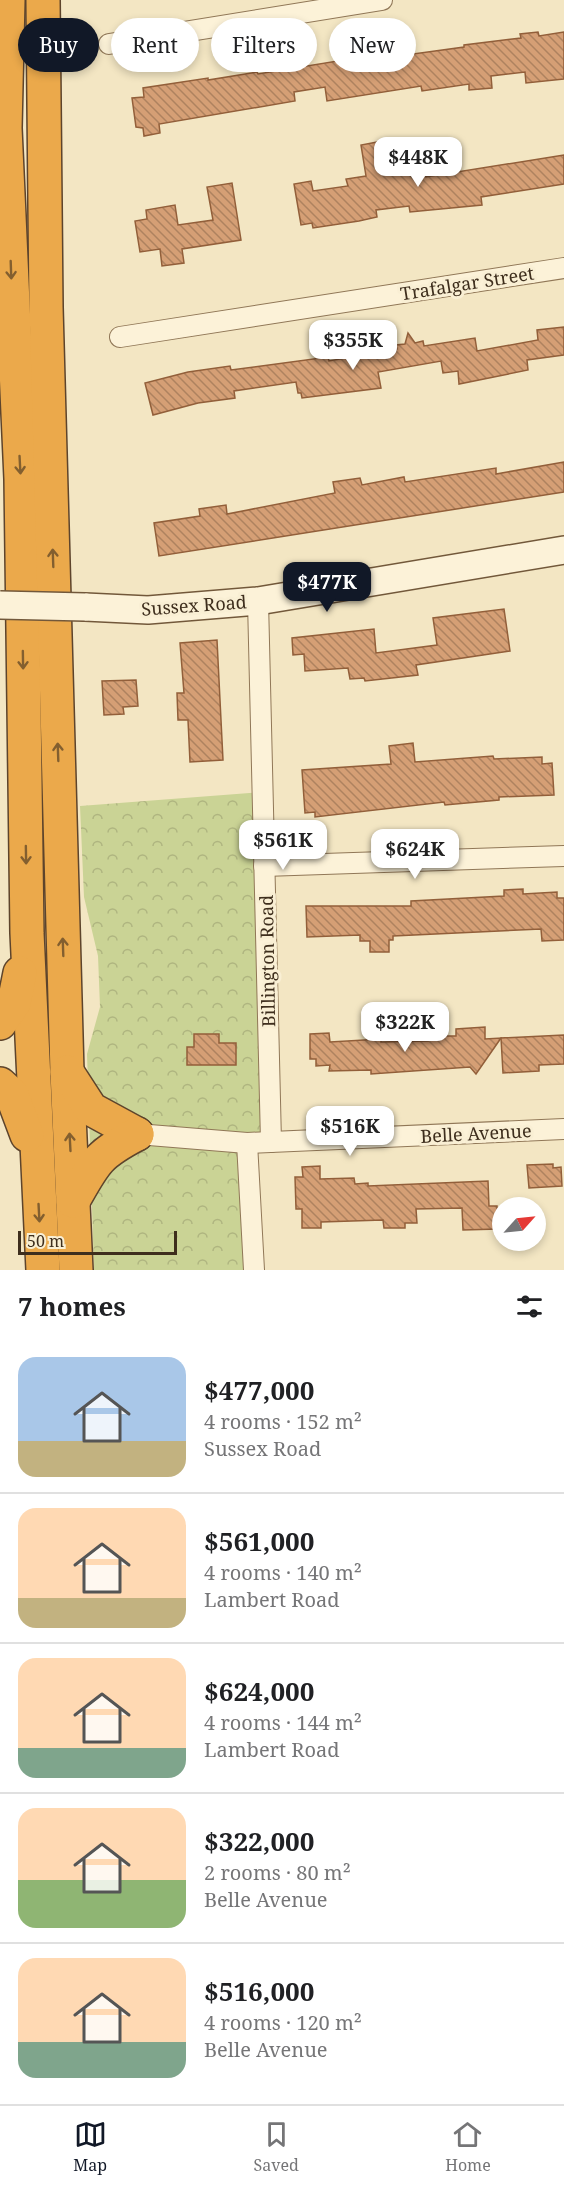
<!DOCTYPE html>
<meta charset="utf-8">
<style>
body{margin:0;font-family:"Noto Serif",serif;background:#f6f6f6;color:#202124;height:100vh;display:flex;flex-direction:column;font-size:22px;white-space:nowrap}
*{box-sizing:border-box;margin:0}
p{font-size:20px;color:#757577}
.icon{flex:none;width:33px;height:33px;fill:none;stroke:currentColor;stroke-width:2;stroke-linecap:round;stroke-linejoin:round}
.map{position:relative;height:1270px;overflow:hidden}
.sheet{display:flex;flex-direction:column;background:#fff;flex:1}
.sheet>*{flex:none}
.banner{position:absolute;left:18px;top:18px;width:528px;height:54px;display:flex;gap:12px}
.needle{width:39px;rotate:63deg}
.controls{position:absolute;left:492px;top:1197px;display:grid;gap:12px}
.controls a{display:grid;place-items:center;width:54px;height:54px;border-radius:50%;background:#fff;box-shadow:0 3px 9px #0003;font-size:30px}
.scale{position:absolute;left:18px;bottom:15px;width:159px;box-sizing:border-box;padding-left:6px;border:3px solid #3e2e1d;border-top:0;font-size:16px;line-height:21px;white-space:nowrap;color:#3e2e1d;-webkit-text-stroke:4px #f9efd4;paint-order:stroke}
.price{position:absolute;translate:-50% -51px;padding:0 14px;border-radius:12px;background:#fff;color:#222;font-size:20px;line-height:39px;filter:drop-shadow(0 2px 3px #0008)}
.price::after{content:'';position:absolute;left:50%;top:36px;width:18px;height:14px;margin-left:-9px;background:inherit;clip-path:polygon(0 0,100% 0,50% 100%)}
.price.selected{background:#111827;color:#fff}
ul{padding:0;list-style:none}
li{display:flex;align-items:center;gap:18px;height:150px;padding:0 18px}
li+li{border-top:2px solid #e0e0e0}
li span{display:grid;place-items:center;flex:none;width:168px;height:120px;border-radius:18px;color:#555}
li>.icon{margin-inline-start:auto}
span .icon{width:72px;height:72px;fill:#fffc;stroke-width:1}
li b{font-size:26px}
h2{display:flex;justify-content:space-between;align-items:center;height:72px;padding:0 18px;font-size:26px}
.tag{padding:0 21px;border-radius:27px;background:#fff;box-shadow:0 3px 9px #0003;font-size:21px;line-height:54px}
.tag.selected{background:#111827;color:#fff}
.tabs{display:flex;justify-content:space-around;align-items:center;height:84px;border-top:2px solid #e0e0e0;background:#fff;font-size:16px;color:#757577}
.tabs a{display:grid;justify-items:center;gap:3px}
.tabs .selected{color:#111827}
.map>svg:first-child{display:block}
.forest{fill:url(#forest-crowns)}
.building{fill:url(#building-back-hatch);stroke:#925f3a;stroke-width:1.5}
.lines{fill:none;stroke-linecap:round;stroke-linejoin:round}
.street-casing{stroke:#907757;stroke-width:22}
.secondary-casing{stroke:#72583a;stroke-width:30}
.highway-casing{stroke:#5d442c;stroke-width:36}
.street{stroke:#fcf2d8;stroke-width:20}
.secondary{stroke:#fcf2d8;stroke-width:27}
.highway{stroke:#eba94b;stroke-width:33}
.secondary-bridge-casing{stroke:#72583a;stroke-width:30;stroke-linecap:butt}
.secondary-bridge{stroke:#fcf2d8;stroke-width:27}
.oneway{stroke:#835f2f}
.labels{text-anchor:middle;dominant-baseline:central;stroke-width:6;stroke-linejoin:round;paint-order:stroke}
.street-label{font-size:18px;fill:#3e2e1d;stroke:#f9efd4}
</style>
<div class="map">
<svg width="564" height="1270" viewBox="0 0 564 1270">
<defs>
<pattern id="forest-crowns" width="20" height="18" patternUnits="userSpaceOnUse" patternTransform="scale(1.5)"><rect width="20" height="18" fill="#cad395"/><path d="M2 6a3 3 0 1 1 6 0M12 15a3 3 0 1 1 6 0" fill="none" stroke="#afb580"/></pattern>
<pattern id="building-back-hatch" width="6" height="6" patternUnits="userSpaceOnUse" patternTransform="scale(1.5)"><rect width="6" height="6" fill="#d59f75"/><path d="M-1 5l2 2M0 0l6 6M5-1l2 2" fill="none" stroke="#ae825f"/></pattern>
</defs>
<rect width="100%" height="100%" fill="#f3e6c3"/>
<path class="forest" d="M263,792l8,350 -23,1 6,127h-160l-7,-216 13,-47 -2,-51 -14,-59 -4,-91z"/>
<g class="building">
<path d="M538,32l1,4 25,-4v47l-38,4 -1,-11 -34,4 1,12 -23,2v-6l-47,7 -1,-5 -94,15 -2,-14 -31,5 1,9 -136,23 1,9 -16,3 -1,-8 -7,-1 -4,-29 12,-1 -1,-9 65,-10v2l49,-8 1,2 147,-24 1,5 58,-8v-2l57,-7 -1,-4z"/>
<path d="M388,140l4,27 33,-4 1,14 138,-22v29l-83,13 1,8 -72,7 -1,-6 -33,4 1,7 -18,4 -46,7 -1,-5 -11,2 -7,-41 17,-3 2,10 35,-5 -2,-7 20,-3 -5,-31z"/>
<path d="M232,183l9,57 -59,9 2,14 -22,3 -2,-17 -20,3 -5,-31 12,-2 -1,-9 29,-5 3,20 35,-5 -6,-33z"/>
<path d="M564,327v28l-37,5 1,10 -69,14 -1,-13 -15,2 -2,-12 -63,11 3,16 -79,10 -1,-5h-3l-2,-11 -62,9 1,7 -37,5 -45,12 -8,-32 43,-11 42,-6 1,4 97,-13 1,4 68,-12 -1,-4 9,-1 3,-11 7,10 8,-2 1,5 51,-8 2,13 61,-11 -1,-10z"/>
<path d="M564,462v30l-405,64 -5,-33 46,-7 -1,-7 27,-4 1,9 108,-21 -2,-11 27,-4 2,7 42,-8 1,5 91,-14v6z"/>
<path d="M504,609l6,42 -94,14 2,10 -53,6 -1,-3 -14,1 -2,-11 -43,3 -1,-17 -11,1 -1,-17 82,-9 2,24 61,-8 -4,-27z"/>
<path d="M217,640l6,120 -33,2 -2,-42h-10l-1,-27h7l-4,-50z"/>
<path d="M136,680l2,26 -15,1 1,7 -20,1 -2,-34z"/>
<path d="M413,743l2,19 78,-6 1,3 48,-2v7l10,-1 2,32 -55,2v3l-54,5 -1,-3 -129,15v-5l-10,1 -3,-43 89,-6 -2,-18z"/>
<path d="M523,889v5l34,-2v6h7v42l-22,1 -1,-12 -148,7v4h-4v12h-19v-11h-10v-6l-53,2 -1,-31h105v-5l93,-5v-6z"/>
<path d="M485,1027v12l16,-1 -25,36 -6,-7 -99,7v-4l-42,1 1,-6 -14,1v-7h-6v-25l19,-1 1,9 51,-3v3l47,-1v-5h28v-7z"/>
<path d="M194,1034h25v9h17v22h-49v-18h7z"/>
<path d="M564,1035v29l-25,1v6l-36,2 -2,-35z"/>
<path d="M553,1164v4l8,-1 1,19 -33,2 -2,-23z"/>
<path d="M320,1166v13l34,-1 1,6 13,-1v3l120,-5 1,25h8l1,23 -35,1 -1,-22 -46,1 1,14h-12v5h-21l-1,-8 -62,2v6h-19v-19h-6l-1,-32h8l-1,-10z"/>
</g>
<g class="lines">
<g class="street-casing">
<g id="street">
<path d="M109,44l273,-44"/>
<path d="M120,337l444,-69"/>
<path d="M258,601l13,541"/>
<path d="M264,866l300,-10"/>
<path d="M137,1134l110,9 317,-14"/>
<path d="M247,1143l7,127"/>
</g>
</g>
<g class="secondary-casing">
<path id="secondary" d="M85,607l63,3 110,-9 306,-51"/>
</g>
<g class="highway-casing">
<g id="highway">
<path d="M8,0l-3,128 16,351 6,454 16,337"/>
<path d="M43,0l3,307 21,765 9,198"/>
<path d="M0,1023l14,-20 6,-30"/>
<path d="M67,1072l24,37 46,25"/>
<path d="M0,1084l12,11 15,40"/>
<path d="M73,1201c22,-39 24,-46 64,-67"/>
</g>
</g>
<use href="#street" class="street"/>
<use href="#secondary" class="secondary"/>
<use href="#highway" class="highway"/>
<g class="secondary-bridge-casing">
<path id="secondary-bridge" d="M0,605l85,2"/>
</g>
<use href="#secondary-bridge" class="secondary-bridge"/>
</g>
<defs><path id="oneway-shaft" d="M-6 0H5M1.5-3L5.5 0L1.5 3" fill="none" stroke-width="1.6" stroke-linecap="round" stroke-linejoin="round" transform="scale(1.5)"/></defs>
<g class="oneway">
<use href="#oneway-shaft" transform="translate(11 270) rotate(88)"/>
<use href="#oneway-shaft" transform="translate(20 465) rotate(87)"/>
<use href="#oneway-shaft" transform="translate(53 558) rotate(-92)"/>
<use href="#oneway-shaft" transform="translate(23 660) rotate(89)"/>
<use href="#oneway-shaft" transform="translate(58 752) rotate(-92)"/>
<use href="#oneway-shaft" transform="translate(26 855) rotate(89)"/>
<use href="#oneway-shaft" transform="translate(63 947) rotate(-92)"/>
<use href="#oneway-shaft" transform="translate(70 1142) rotate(-93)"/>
<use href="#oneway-shaft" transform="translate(39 1213) rotate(87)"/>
</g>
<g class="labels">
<g class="street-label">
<text transform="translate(467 283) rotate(-9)">Trafalgar Street</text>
<text transform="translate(194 605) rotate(-4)">Sussex Road</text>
<text transform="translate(267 961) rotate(-91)">Billington Road</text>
<text transform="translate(476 1133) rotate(-3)">Belle Avenue</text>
</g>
</g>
</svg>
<div class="controls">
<a><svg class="needle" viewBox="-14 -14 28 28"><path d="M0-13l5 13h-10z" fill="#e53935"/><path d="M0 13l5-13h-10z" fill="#757577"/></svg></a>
</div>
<div class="scale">50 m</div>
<b class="price" style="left:418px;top:188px">$448K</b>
<b class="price" style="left:353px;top:371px">$355K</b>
<b class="price selected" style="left:327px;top:613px">$477K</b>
<b class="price" style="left:283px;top:871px">$561K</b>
<b class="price" style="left:415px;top:880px">$624K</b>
<b class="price" style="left:405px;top:1053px">$322K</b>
<b class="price" style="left:350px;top:1157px">$516K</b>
<div class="banner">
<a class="tag selected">Buy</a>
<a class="tag">Rent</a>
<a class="tag">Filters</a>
<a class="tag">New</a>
</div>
</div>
<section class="sheet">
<h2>7 homes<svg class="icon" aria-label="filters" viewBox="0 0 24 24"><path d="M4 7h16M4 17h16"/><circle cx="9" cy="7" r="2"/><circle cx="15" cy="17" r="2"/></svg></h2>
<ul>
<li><span style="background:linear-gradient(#a9c7e8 70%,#c2b280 0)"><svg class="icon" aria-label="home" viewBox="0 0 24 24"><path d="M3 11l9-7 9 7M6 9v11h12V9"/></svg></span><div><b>$477,000</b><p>4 rooms · 152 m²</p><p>Sussex Road</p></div></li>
<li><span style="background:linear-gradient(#ffd9b3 75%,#c2b280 0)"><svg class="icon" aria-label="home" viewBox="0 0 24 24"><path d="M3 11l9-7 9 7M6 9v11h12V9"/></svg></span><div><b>$561,000</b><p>4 rooms · 140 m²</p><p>Lambert Road</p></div></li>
<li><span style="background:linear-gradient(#ffd9b3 75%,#7fa58c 0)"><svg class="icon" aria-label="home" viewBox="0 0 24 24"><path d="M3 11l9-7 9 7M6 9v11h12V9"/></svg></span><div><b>$624,000</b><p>4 rooms · 144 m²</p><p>Lambert Road</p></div></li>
<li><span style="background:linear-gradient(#ffd9b3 60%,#8fb573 0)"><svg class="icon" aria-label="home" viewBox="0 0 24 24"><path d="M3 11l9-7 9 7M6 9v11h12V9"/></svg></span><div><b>$322,000</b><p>2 rooms · 80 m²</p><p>Belle Avenue</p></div></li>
<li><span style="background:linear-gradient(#ffd9b3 70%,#7fa58c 0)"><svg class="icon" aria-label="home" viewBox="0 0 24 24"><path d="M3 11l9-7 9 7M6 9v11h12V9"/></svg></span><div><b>$516,000</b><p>4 rooms · 120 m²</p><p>Belle Avenue</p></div></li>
</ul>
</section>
<nav class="tabs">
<a class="selected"><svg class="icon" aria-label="map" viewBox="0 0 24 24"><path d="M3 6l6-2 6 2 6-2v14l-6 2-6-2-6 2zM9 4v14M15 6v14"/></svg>Map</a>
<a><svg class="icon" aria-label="saved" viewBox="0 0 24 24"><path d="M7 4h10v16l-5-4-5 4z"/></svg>Saved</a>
<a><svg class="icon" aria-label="home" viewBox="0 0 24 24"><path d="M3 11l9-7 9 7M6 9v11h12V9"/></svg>Home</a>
</nav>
